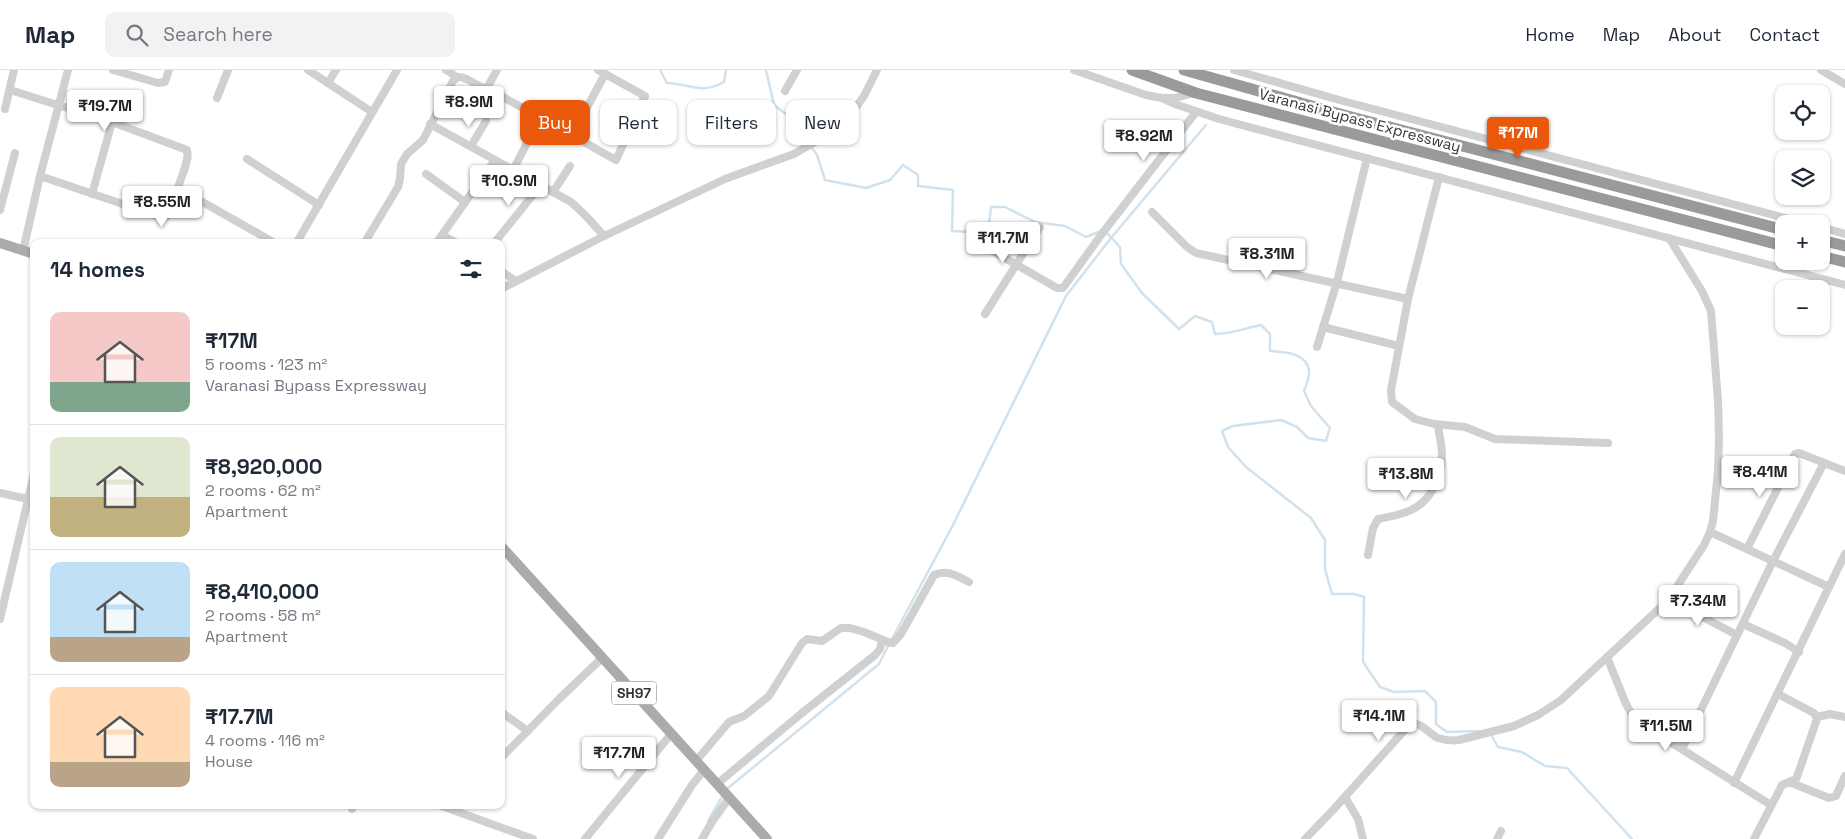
<!DOCTYPE html>
<meta charset="utf-8">
<style>
body{margin:0;font-family:"Space Grotesk",sans-serif;background:#f2f2f3;color:#1f2937;height:100vh;display:flex;flex-direction:column;font-size:19px;white-space:nowrap}
*{box-sizing:border-box;margin:0}
p{font-size:16px;color:#747a83}
.icon{flex:none;width:28px;height:28px;fill:none;stroke:currentColor;stroke-width:2;stroke-linecap:round;stroke-linejoin:round}
.map{position:relative;flex:1;overflow:hidden}
.panel{position:absolute;left:30px;top:169px;width:475px;height:570px;display:flex;flex-direction:column;background:#fff;border-radius:10px;box-shadow:0 1px 4px #0004}
.panel>*{flex:none}
.guide{position:absolute;left:520px;top:30px;width:475px;height:45px;display:flex;gap:10px}
.fabs{position:absolute;left:1775px;top:15px;display:grid;gap:10px}
.fabs a{display:grid;place-items:center;width:55px;height:55px;border-radius:10px;background:#fff;box-shadow:0 1px 4px #0004;font-size:25px}
.price{position:absolute;translate:-50% -42px;padding:0 11px;border-radius:5px;background:#fff;color:#222;font-size:16px;line-height:32px;filter:drop-shadow(0 1px 2px #0008)}
.price::after{content:'';position:absolute;left:50%;top:30px;width:15px;height:11px;margin-left:-8px;background:inherit;clip-path:polygon(0 0,100% 0,50% 100%)}
.price.selected{background:#ea580c;color:#fff}
ul{padding:0;list-style:none}
li{display:flex;align-items:center;gap:15px;height:125px;padding:0 20px}
li+li{border-top:1px solid #e0e1e3}
li span{display:grid;place-items:center;flex:none;width:140px;height:100px;border-radius:10px;color:#555}
li>.icon{margin-inline-start:auto}
span .icon{width:60px;height:60px;fill:#fffc;stroke-width:1}
li b{font-size:21px}
h2{display:flex;justify-content:space-between;align-items:center;height:60px;padding:0 20px;font-size:21px}
.pill{padding:0 18px;border-radius:10px;background:#fff;box-shadow:0 1px 4px #0004;font-size:18px;line-height:45px}
.pill.selected{background:#ea580c;color:#fff}
header{display:flex;align-items:center;gap:30px;box-sizing:border-box;height:70px;padding:0 25px;background:#fff;border-bottom:1px solid #e0e1e3}
header strong{font-size:24px}
nav{display:flex;gap:28px;margin-inline-start:auto;font-size:18px}
.search{width:350px;height:45px;background:#f2f2f3;display:flex;align-items:center;gap:12px;box-sizing:border-box;padding:0 18px;border-radius:10px;color:#747a83;font-size:19px}
.map>svg:first-child{display:block}
.lines{fill:none;stroke-linecap:round;stroke-linejoin:round}
.stream{stroke:#cfe2ee;stroke-width:2.5}
.minor{stroke:#d0d0d0;stroke-width:8}
.major{stroke:#ababab;stroke-width:10}
.highway{stroke:#9a9a9a;stroke-width:11}
.labels{text-anchor:middle;dominant-baseline:central;stroke-width:5;stroke-linejoin:round;paint-order:stroke}
.shield{fill:#fff;stroke:#707070;stroke-width:1}
.shield-label{font-size:14px;font-weight:bold;fill:#333}
.street-label{font-size:15px;fill:#333;stroke:#fff}
</style>
<header>
<strong>Map</strong>
<div class="search"><svg class="icon" aria-label="search" viewBox="0 0 24 24"><circle cx="10" cy="10" r="6"/><path d="M15 15l6 6"/></svg>Search here</div>
<nav><a>Home</a><a>Map</a><a>About</a><a>Contact</a></nav>
</header>
<div class="map">
<svg width="1845" height="769" viewBox="0 0 1845 769">
<rect width="100%" height="100%" fill="#fff"/>
<g class="lines">
<g class="stream">
<path d="M660,0l7,13c25,1 33,12 57,-1l2,-12"/>
<path d="M766,0l8,35 17,13 26,37 8,25 41,8 24,-8 13,-15 15,10v11l35,4 -1,41 36,2 3,-26h14l30,15 30,4 21,11 15,-6"/>
<path d="M1106,162l14,15 1,17 21,29 37,36 16,-13 17,6 3,12c17,0 30,-6 46,-9l9,9v17c15,1 37,2 39,20 1,6 -3,14 -5,20l7,15 19,22 -4,13 -18,-3 -11,-11 -16,-7 -48,6 -11,5 6,16 18,20 65,51 14,22v29l7,25h22l10,3 -1,65 17,25 14,5 31,-1 11,11v22l11,8 33,-1"/>
<path d="M892,569l60,-112 114,-231 45,-58 95,-113"/>
<path d="M1490,663l8,14 24,5 23,14 22,2 65,71"/>
<path d="M728,718l151,-124 9,-18"/>
<path d="M708,751l14,-24"/>
</g>
<g class="minor">
<path d="M113,0l45,13 7,-1 4,-12"/>
<path d="M308,0l64,42"/>
<path d="M446,0l11,7"/>
<path d="M1074,0l72,25 16,3h13l19,-5"/>
<path d="M1234,0l109,31 465,123"/>
<path d="M1821,0l24,14"/>
<path d="M328,13l8,-13"/>
<path d="M487,18l129,72 29,-64 -47,-26"/>
<path d="M10,20l102,32 75,28c3,11 -6,26 -9,38"/>
<path d="M785,21l12,-21"/>
<path d="M217,28l11,-28"/>
<path d="M1162,28l13,6 44,15 626,166"/>
<path d="M5,39l9,-39"/>
<path d="M430,54l141,78 14,13 19,21"/>
<path d="M572,65l33,-61"/>
<path d="M471,76l15,-25"/>
<path d="M247,89l72,46"/>
<path d="M513,100l27,-52"/>
<path d="M426,104l39,28"/>
<path d="M40,106l121,41 6,-1 3,-3 8,-25 95,54"/>
<path d="M1439,107l-31,122 -17,91 1,12 23,17 19,5 31,3 30,12 113,4"/>
<path d="M553,122l17,-26"/>
<path d="M92,124l20,-72"/>
<path d="M0,140l15,-57"/>
<path d="M1152,142l35,35 9,6 212,46"/>
<path d="M1821,157l24,7"/>
<path d="M442,165l13,7"/>
<path d="M297,172l100,-172"/>
<path d="M365,172l33,-55 2,-8 1,-15 6,-10 16,-14 30,-59 4,-4c12,-1 18,10 30,11l10,-18"/>
<path d="M437,172l58,-82"/>
<path d="M495,172l46,-57"/>
<path d="M984,176l73,42h6l38,-53 95,-123"/>
<path d="M23,181l17,-75 28,-106"/>
<path d="M501,201l15,10"/>
<path d="M501,219l103,-53 121,-57 69,-25 40,-23 18,-18 12,-17 13,-26"/>
<path d="M985,244l55,-87"/>
<path d="M1323,257l76,19"/>
<path d="M1317,277l20,-65 30,-124"/>
<path d="M1718,401l62,13"/>
<path d="M0,423l28,6"/>
<path d="M1710,462l119,55"/>
<path d="M1747,479l48,-95 4,-1 46,18"/>
<path d="M1368,485l5,-27 5,-9c11,-2 23,-4 33,-9 20,-9 31,-33 31,-55 0,-10 -3,-20 -4,-30"/>
<path d="M1668,529l69,36"/>
<path d="M0,549l34,-145"/>
<path d="M1743,554l42,19 14,9"/>
<path d="M1607,587l19,47 9,16 136,85"/>
<path d="M501,642l27,19"/>
<path d="M1817,647l13,-3 15,3"/>
<path d="M1682,679l91,-188 51,-98"/>
<path d="M501,688l59,-60 42,-40"/>
<path d="M696,691l33,-39 15,-6 25,-20 33,-53 5,-4 15,2 19,-13h9l14,4 24,10 5,1 8,-9 33,-59c13,-6 23,1 35,7"/>
<path d="M1789,712l40,16 7,-2 9,-20"/>
<path d="M1734,713l111,-229"/>
<path d="M717,714l85,-71 73,-58 5,-6 2,-9"/>
<path d="M1345,727l13,22 5,20"/>
<path d="M439,735l94,34"/>
<path d="M352,739l3,-4"/>
<path d="M585,769l86,-105"/>
<path d="M658,769l34,-54 12,-15"/>
<path d="M702,769l10,-17 17,-24"/>
<path d="M1305,769l29,-30 76,-85c11,-3 19,10 28,14 7,2 14,3 21,2l55,-14 24,-11 23,-15 102,-95 9,-11 32,-49 6,-13 3,-11 5,-50 1,-34 -1,-36 -7,-90 -9,-20 -33,-53"/>
<path d="M1497,769l4,-8"/>
<path d="M1754,769l28,-54 14,-6 2,-5 19,-55 -3,-6 -36,-19"/>
</g>
<g class="major">
<path d="M0,173l34,11"/>
<path d="M501,476l266,293"/>
</g>
<g class="highway">
<path d="M1132,0l64,23 588,153"/>
<path d="M1184,0l156,44 444,116"/>
<path d="M1821,170l24,6"/>
<path d="M1821,186l24,6"/>
</g>
</g>
<g class="labels">
<rect class="shield" x="611.5" y="611.5" width="45" height="23" rx="4"/>
<g class="shield-label">
<text x="634" y="623">SH97</text>
</g>
<g class="street-label">
<text transform="translate(1360 50) rotate(15)">Varanasi Bypass Expressway</text>
</g>
</g>
</svg>
<div class="fabs">
<a><svg class="icon" aria-label="locate" viewBox="0 0 24 24"><circle cx="12" cy="12" r="6"/><path d="M12 2v4M12 18v4M2 12h4M18 12h4"/></svg></a>
<a><svg class="icon" aria-label="layers" viewBox="0 0 24 24"><path d="M12 4l9 5-9 5-9-5zM3 14l9 5 9-5"/></svg></a>
<a>+</a>
<a>−</a>
</div>
<b class="price" style="left:469px;top:58px">₹8.9M</b>
<b class="price" style="left:105px;top:62px">₹19.7M</b>
<b class="price selected" style="left:1518px;top:89px">₹17M</b>
<b class="price" style="left:1144px;top:92px">₹8.92M</b>
<b class="price" style="left:509px;top:137px">₹10.9M</b>
<b class="price" style="left:162px;top:158px">₹8.55M</b>
<b class="price" style="left:1003px;top:194px">₹11.7M</b>
<b class="price" style="left:1267px;top:210px">₹8.31M</b>
<b class="price" style="left:1760px;top:428px">₹8.41M</b>
<b class="price" style="left:1406px;top:430px">₹13.8M</b>
<b class="price" style="left:1698px;top:557px">₹7.34M</b>
<b class="price" style="left:1379px;top:672px">₹14.1M</b>
<b class="price" style="left:1666px;top:682px">₹11.5M</b>
<b class="price" style="left:619px;top:709px">₹17.7M</b>
<div class="guide">
<a class="pill selected">Buy</a>
<a class="pill">Rent</a>
<a class="pill">Filters</a>
<a class="pill">New</a>
</div>
<section class="panel">
<h2>14 homes<svg class="icon" aria-label="filters" viewBox="0 0 24 24"><path d="M4 7h16M4 17h16"/><circle cx="9" cy="7" r="2"/><circle cx="15" cy="17" r="2"/></svg></h2>
<ul>
<li><span style="background:linear-gradient(#f6c9c9 70%,#7fa58c 0)"><svg class="icon" aria-label="home" viewBox="0 0 24 24"><path d="M3 11l9-7 9 7M6 9v11h12V9"/></svg></span><div><b>₹17M</b><p>5 rooms · 123 m²</p><p>Varanasi Bypass Expressway</p></div></li>
<li><span style="background:linear-gradient(#dfe7d0 60%,#c2b280 0)"><svg class="icon" aria-label="home" viewBox="0 0 24 24"><path d="M3 11l9-7 9 7M6 9v11h12V9"/></svg></span><div><b>₹8,920,000</b><p>2 rooms · 62 m²</p><p>Apartment</p></div></li>
<li><span style="background:linear-gradient(#bfe0f5 75%,#b9a48a 0)"><svg class="icon" aria-label="home" viewBox="0 0 24 24"><path d="M3 11l9-7 9 7M6 9v11h12V9"/></svg></span><div><b>₹8,410,000</b><p>2 rooms · 58 m²</p><p>Apartment</p></div></li>
<li><span style="background:linear-gradient(#ffd9b3 75%,#b9a48a 0)"><svg class="icon" aria-label="home" viewBox="0 0 24 24"><path d="M3 11l9-7 9 7M6 9v11h12V9"/></svg></span><div><b>₹17.7M</b><p>4 rooms · 116 m²</p><p>House</p></div></li>
</ul>
</section>
</div>
